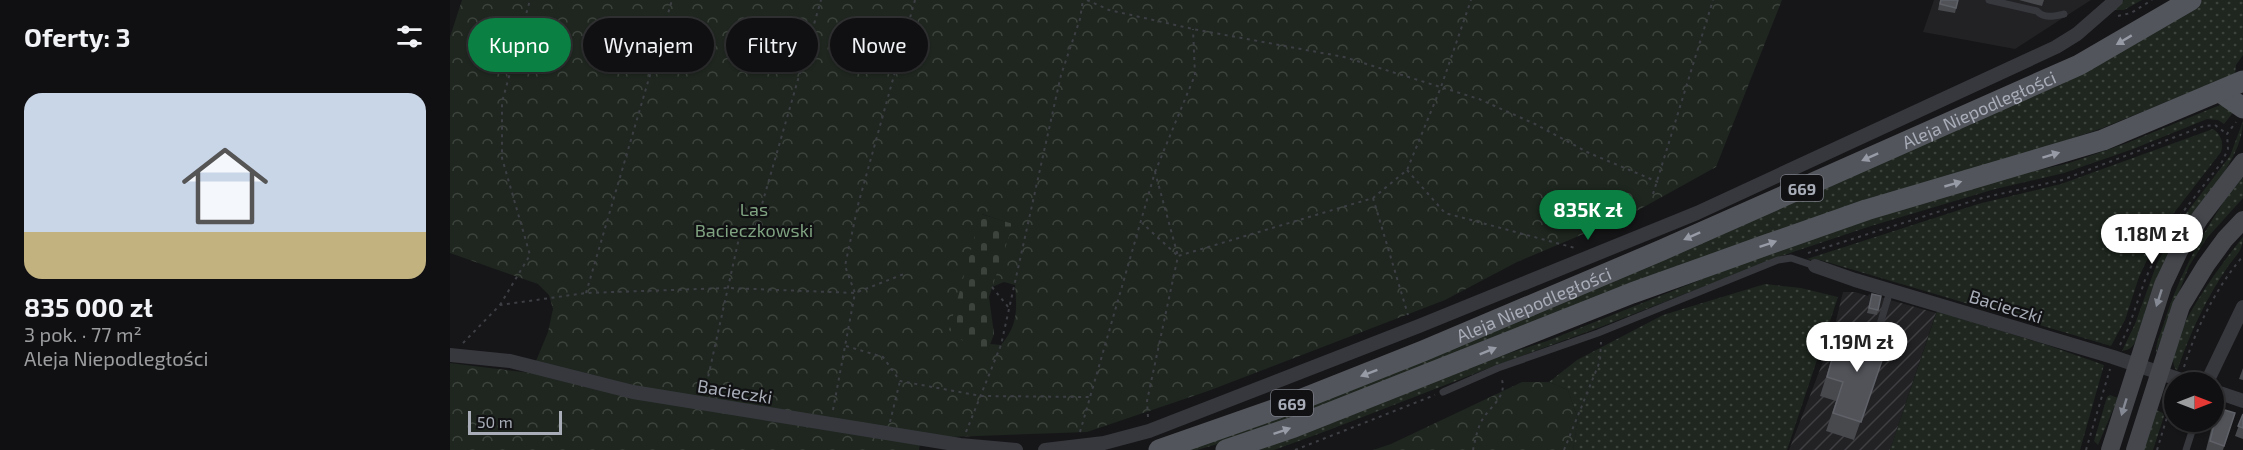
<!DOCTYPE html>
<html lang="pl">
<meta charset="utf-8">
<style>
body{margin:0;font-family:"Exo 2",sans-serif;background:#19191b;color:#f1f3f6;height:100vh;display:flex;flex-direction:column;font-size:22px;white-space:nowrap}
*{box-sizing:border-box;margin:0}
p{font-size:20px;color:#9c9d9f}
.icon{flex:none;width:33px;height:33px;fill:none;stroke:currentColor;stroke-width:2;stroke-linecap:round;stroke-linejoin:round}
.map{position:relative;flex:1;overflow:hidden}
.panel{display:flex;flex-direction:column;background:#101012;width:450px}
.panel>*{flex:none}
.top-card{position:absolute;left:18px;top:18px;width:570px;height:54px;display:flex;gap:12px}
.needle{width:39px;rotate:90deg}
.controls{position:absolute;left:1714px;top:372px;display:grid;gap:12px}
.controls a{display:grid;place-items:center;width:60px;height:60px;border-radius:50%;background:#101012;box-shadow:0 2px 4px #0004,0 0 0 2px #303032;font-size:30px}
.scale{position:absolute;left:18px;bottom:15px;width:94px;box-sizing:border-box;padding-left:6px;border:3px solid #a8adb8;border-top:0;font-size:16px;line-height:21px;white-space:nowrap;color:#a8adb8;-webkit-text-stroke:4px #111113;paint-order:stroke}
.price{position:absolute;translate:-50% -51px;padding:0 14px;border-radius:21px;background:#fff;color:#222;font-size:20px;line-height:39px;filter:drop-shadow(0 2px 3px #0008)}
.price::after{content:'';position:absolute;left:50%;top:36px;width:18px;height:14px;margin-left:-9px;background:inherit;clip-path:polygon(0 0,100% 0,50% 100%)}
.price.on{background:#0b8043;color:#fff}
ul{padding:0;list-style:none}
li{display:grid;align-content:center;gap:12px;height:318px;padding:0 24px}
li+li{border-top:2px solid #303032}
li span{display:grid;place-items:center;height:186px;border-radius:18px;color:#555}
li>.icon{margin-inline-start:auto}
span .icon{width:108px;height:108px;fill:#fffc;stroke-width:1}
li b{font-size:26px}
h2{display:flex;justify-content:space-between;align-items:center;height:72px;padding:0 24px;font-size:26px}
.chip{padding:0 21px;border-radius:27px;background:#101012;box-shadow:0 2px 4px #0004,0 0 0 2px #303032;font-size:21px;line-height:54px}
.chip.on{background:#0b8043;color:#fff}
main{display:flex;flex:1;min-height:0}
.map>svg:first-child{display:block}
.built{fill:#222225}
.industrial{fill:url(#industrial-furrows)}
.grass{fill:url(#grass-dots)}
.forest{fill:url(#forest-crowns);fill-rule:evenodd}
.cemetery{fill:url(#cemetery-stones)}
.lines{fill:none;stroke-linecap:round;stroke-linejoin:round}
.path{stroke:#3d3f44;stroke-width:2;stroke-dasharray:3 4.5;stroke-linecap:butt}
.lane{stroke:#37383d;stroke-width:7}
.street{stroke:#37383d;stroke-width:14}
.secondary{stroke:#45474d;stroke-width:18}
.primary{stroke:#53555c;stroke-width:21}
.wall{fill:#47494d}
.building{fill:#525359;stroke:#5f6168;stroke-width:1.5}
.oneway{fill:#979ba6}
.oneway2{fill:#858993}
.labels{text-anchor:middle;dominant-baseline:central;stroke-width:4.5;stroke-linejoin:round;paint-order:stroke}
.shield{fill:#111113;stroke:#7b7e86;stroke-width:1.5}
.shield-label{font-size:16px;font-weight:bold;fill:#a8adb8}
.street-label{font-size:18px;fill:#a8adb8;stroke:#111113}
.park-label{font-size:18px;fill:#7fa381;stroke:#111113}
</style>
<main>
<section class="panel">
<h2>Oferty: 3<svg class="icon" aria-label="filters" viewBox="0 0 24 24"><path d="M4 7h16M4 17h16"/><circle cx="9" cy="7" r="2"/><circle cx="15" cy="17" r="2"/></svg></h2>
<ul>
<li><span style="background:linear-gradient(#c9d6e8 75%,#c2b280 0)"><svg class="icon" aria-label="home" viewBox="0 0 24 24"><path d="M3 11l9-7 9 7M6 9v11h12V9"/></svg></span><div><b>835 000 zł</b><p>3 pok. · 77 m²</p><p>Aleja Niepodległości</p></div></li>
</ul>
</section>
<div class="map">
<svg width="1793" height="450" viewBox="0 0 1793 450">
<defs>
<pattern id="industrial-furrows" width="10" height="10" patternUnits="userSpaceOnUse" patternTransform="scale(1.5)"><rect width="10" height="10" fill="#222225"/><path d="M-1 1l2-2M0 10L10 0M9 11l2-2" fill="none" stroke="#3f3f43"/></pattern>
<pattern id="grass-dots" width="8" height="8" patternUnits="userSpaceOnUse" patternTransform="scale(1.5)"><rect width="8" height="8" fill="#1e261f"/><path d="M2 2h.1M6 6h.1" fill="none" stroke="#3c433d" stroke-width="1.8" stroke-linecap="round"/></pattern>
<pattern id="forest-crowns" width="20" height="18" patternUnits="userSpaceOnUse" patternTransform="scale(1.5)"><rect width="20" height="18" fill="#1e261f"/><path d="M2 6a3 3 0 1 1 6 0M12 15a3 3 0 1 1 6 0" fill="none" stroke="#3c433d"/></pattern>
<pattern id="cemetery-stones" width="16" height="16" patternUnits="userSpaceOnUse" patternTransform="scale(1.5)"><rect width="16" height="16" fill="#1e261f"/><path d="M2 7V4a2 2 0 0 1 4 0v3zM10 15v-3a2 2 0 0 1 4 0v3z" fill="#3c433d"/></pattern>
</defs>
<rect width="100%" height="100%" fill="#161618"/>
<path class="built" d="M1484,0h157l-76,49 -92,-17z"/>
<path class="industrial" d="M1393,292h12l13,4 1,-2 67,19 -46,137h-101l42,-109z"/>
<g class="grass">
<path d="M1674,0h18l-18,10h-14z"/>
<path d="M1753,0h40v55l-7,10 -1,9 -135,55 -470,156 -142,54 -170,69 -90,33 -31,9h-16l898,-379z"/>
<path d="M1770,105l15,5 -11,14 -6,-4 -11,-1 -74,30 -69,24 -69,16 -124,37 -87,29 -186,73 -101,37 -168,65 -55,20h-16l236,-92 53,-17 236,-94 85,-28 141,-42 60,-14 58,-20z"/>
<path d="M1793,121c0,43 -53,90 -73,129 -9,18 -17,36 -23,55 -4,12 -6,29 -13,39 -3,5 -7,6 -12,7l13,-27 22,-61 27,-47 46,-60z"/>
<path d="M1763,129c8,5 11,15 8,23l-51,66 -16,27 -15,32 -14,43 -14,26 -291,-86 -1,2 -12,-3 171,-55 83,-20z"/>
<path d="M1793,174v24l-36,40 -18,28 -33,87c-1,-8 5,-21 8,-30 17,-55 46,-103 79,-149z"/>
<path d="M1793,237c0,14 -7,18 -14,28 -23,33 -39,68 -52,106 -21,-23 49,-113 66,-134z"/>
<path d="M1315,284l36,4 37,9 -51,153h-214l5,-31 -10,-29 -19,-8 28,-22 86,-45z"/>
<path d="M1487,311l110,34 57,20 -24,85h-190z"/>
<path d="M1660,395l8,3 -20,47 -4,-4 13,-44z"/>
<path d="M1704,409l9,4 1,3 -11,34h-11z"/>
</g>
<g class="forest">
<path d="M12,0h1320l-66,167 -85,47 -114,48 -72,38 -237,91 -121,41 -166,6 -2,12h-469v-87l81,10 17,-41 5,-23 -4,-14 -11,-11 -88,-31v-216zM532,214l30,10 -20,63 12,-5 11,3c2,25 3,40 -14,60l-11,-1 -5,13z"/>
<path d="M1072,382h27l19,8 10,29 -5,31h-200l18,-6z"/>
</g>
<path class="cemetery" d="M531,214l32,10 -24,73 5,37 -9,24 -36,-28z"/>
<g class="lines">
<g class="path">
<path d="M637,0l22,10 84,19 151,28 135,42 56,25 54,29 69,29"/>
<path d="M1668,16l13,-3 21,-13"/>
<path d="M957,170l38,43 130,35"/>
<path d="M705,172l40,-97 -2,-46"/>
<path d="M1203,194l60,-194"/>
<path d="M923,198l35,117"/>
<path d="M1358,253l174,-55 80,-18 142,-54 11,-1 12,9"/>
<path d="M542,287l17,21"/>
<path d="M136,293l86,-293"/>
<path d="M50,305l30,-50 -28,-97v-56l28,-102"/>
<path d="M13,343l37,-38 86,-12 142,-5 127,5 49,-19"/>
<path d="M1670,345l8,-16 17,-49 14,-31 16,-27 47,-60 6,-13 -1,-15 9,-12"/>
<path d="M396,346l37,11 17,24 81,15 109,1"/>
<path d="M1734,367c13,-41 32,-79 59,-111"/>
<path d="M255,391l34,-153 15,-6 67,-232"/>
<path d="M1714,403l4,1 7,-8"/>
<path d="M383,410l22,-117 -10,-27 13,-61 57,-205"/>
<path d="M698,417l-1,-16 31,-145 195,-58 34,-28 34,-83 30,-87"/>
<path d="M440,422l10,-41"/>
<path d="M516,432l35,-87 60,-270 19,-56 3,-19"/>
<path d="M630,432l75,-260 23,84 -36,-33"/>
<path d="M845,450l140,-55"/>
<path d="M1023,450c2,-9 4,-20 8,-28 8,-16 28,-25 20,-45"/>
<path d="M1114,450l36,-89 1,-19"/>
<path d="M1636,450l24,-81"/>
<path d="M1707,450l11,-36v-10"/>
</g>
<g class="lane">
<path d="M1539,0l48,11c7,8 18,5 27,3"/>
<path d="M1425,341l15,-50"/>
<path d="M993,392l55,-24 100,-35 180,-73 13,-2 24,8"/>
<path d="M1736,450l9,-28"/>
</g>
<g class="street">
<path d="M1365,266l40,14 258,77 74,25"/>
<path d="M0,355l60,6 123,31 327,53 56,5"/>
<path d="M1757,382l36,-75"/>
<path d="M1764,391l29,10"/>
<path d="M595,450l59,-7 45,-12 270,-105 278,-113 359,-166 21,-13 39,-34"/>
</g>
<g class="secondary">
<path d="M1660,450l53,-165 16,-34 21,-33 43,-56"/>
<path d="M1685,450l46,-144 25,-41 19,-26 18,-19"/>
</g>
<g class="primary">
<path d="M1770,92l23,16"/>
<path id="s1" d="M709,450l128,-45 136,-54 239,-101 417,-185 112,-65"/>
<path d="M776,450l68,-23 338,-134 134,-48 100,-35 237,-70 140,-59"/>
</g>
</g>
<g class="wall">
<path d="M1490,0h18l-3,13 -17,-3z"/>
<path d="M1569,0h25l-2,6z"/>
<path d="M1422,294l6,16 -1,5 -10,-2z"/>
<path d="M1403,328l36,12 -35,100 -28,-9 10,-30 -16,-5 14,-44 10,3z"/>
<path d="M1793,368v12l-4,-1z"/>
<path d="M1768,408l17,5 -12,37h-17l8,-32z"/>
<path d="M1793,414v25l-8,-3z"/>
</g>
<g class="building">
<path d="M1491,0h17l-2,8 -16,-4z"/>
<path d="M1422,294l9,2 -3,14 -9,-2z"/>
<path d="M1403,328l36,12 -28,82 -28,-9 10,-31 -16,-5 7,-25 11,3z"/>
<path d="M1768,408l17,5 -11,33 -14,-5z"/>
<path d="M1793,414v14l-5,-2z"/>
</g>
<defs><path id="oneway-solid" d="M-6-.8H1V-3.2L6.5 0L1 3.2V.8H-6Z" transform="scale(1.5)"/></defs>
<g class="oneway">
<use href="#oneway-solid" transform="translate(1674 40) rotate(149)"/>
<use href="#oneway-solid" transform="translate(1601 155) rotate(-17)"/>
<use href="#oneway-solid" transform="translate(1420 157) rotate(156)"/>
<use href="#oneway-solid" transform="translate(1503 184) rotate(-16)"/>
<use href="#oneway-solid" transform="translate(1242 236) rotate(156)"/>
<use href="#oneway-solid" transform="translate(1318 244) rotate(-19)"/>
<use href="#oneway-solid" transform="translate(1038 351) rotate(-22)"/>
<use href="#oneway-solid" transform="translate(919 373) rotate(159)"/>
<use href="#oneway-solid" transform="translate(832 431) rotate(-19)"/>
</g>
<g class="oneway2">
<use href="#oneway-solid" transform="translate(1709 298) rotate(108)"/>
<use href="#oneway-solid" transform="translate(1674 407) rotate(107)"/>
</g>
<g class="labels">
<g class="shield">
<rect x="1331" y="175" width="42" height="26" rx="4.5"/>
<rect x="821" y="390" width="42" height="26" rx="4.5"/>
</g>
<g class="shield-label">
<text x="1352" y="188">669</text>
<text x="842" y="403">669</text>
</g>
<g class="street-label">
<text stroke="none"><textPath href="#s1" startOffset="888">Aleja Niepodległości</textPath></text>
<text stroke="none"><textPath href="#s1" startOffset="402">Aleja Niepodległości</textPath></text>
<text transform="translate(1556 306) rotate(17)">Bacieczki</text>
<text transform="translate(285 391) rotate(9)">Bacieczki</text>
</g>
<g class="park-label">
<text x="304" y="209">Las<tspan x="304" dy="21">Bacieczkowski</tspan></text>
</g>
</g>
</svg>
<div class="controls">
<a><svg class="needle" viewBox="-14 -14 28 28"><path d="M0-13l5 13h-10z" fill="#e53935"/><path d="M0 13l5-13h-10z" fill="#9c9d9f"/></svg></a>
</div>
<div class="scale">50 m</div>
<b class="price on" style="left:1138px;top:241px">835K zł</b>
<b class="price" style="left:1702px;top:265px">1.18M zł</b>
<b class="price" style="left:1407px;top:373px">1.19M zł</b>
<div class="top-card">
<a class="chip on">Kupno</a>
<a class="chip">Wynajem</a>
<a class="chip">Filtry</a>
<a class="chip">Nowe</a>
</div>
</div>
</main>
